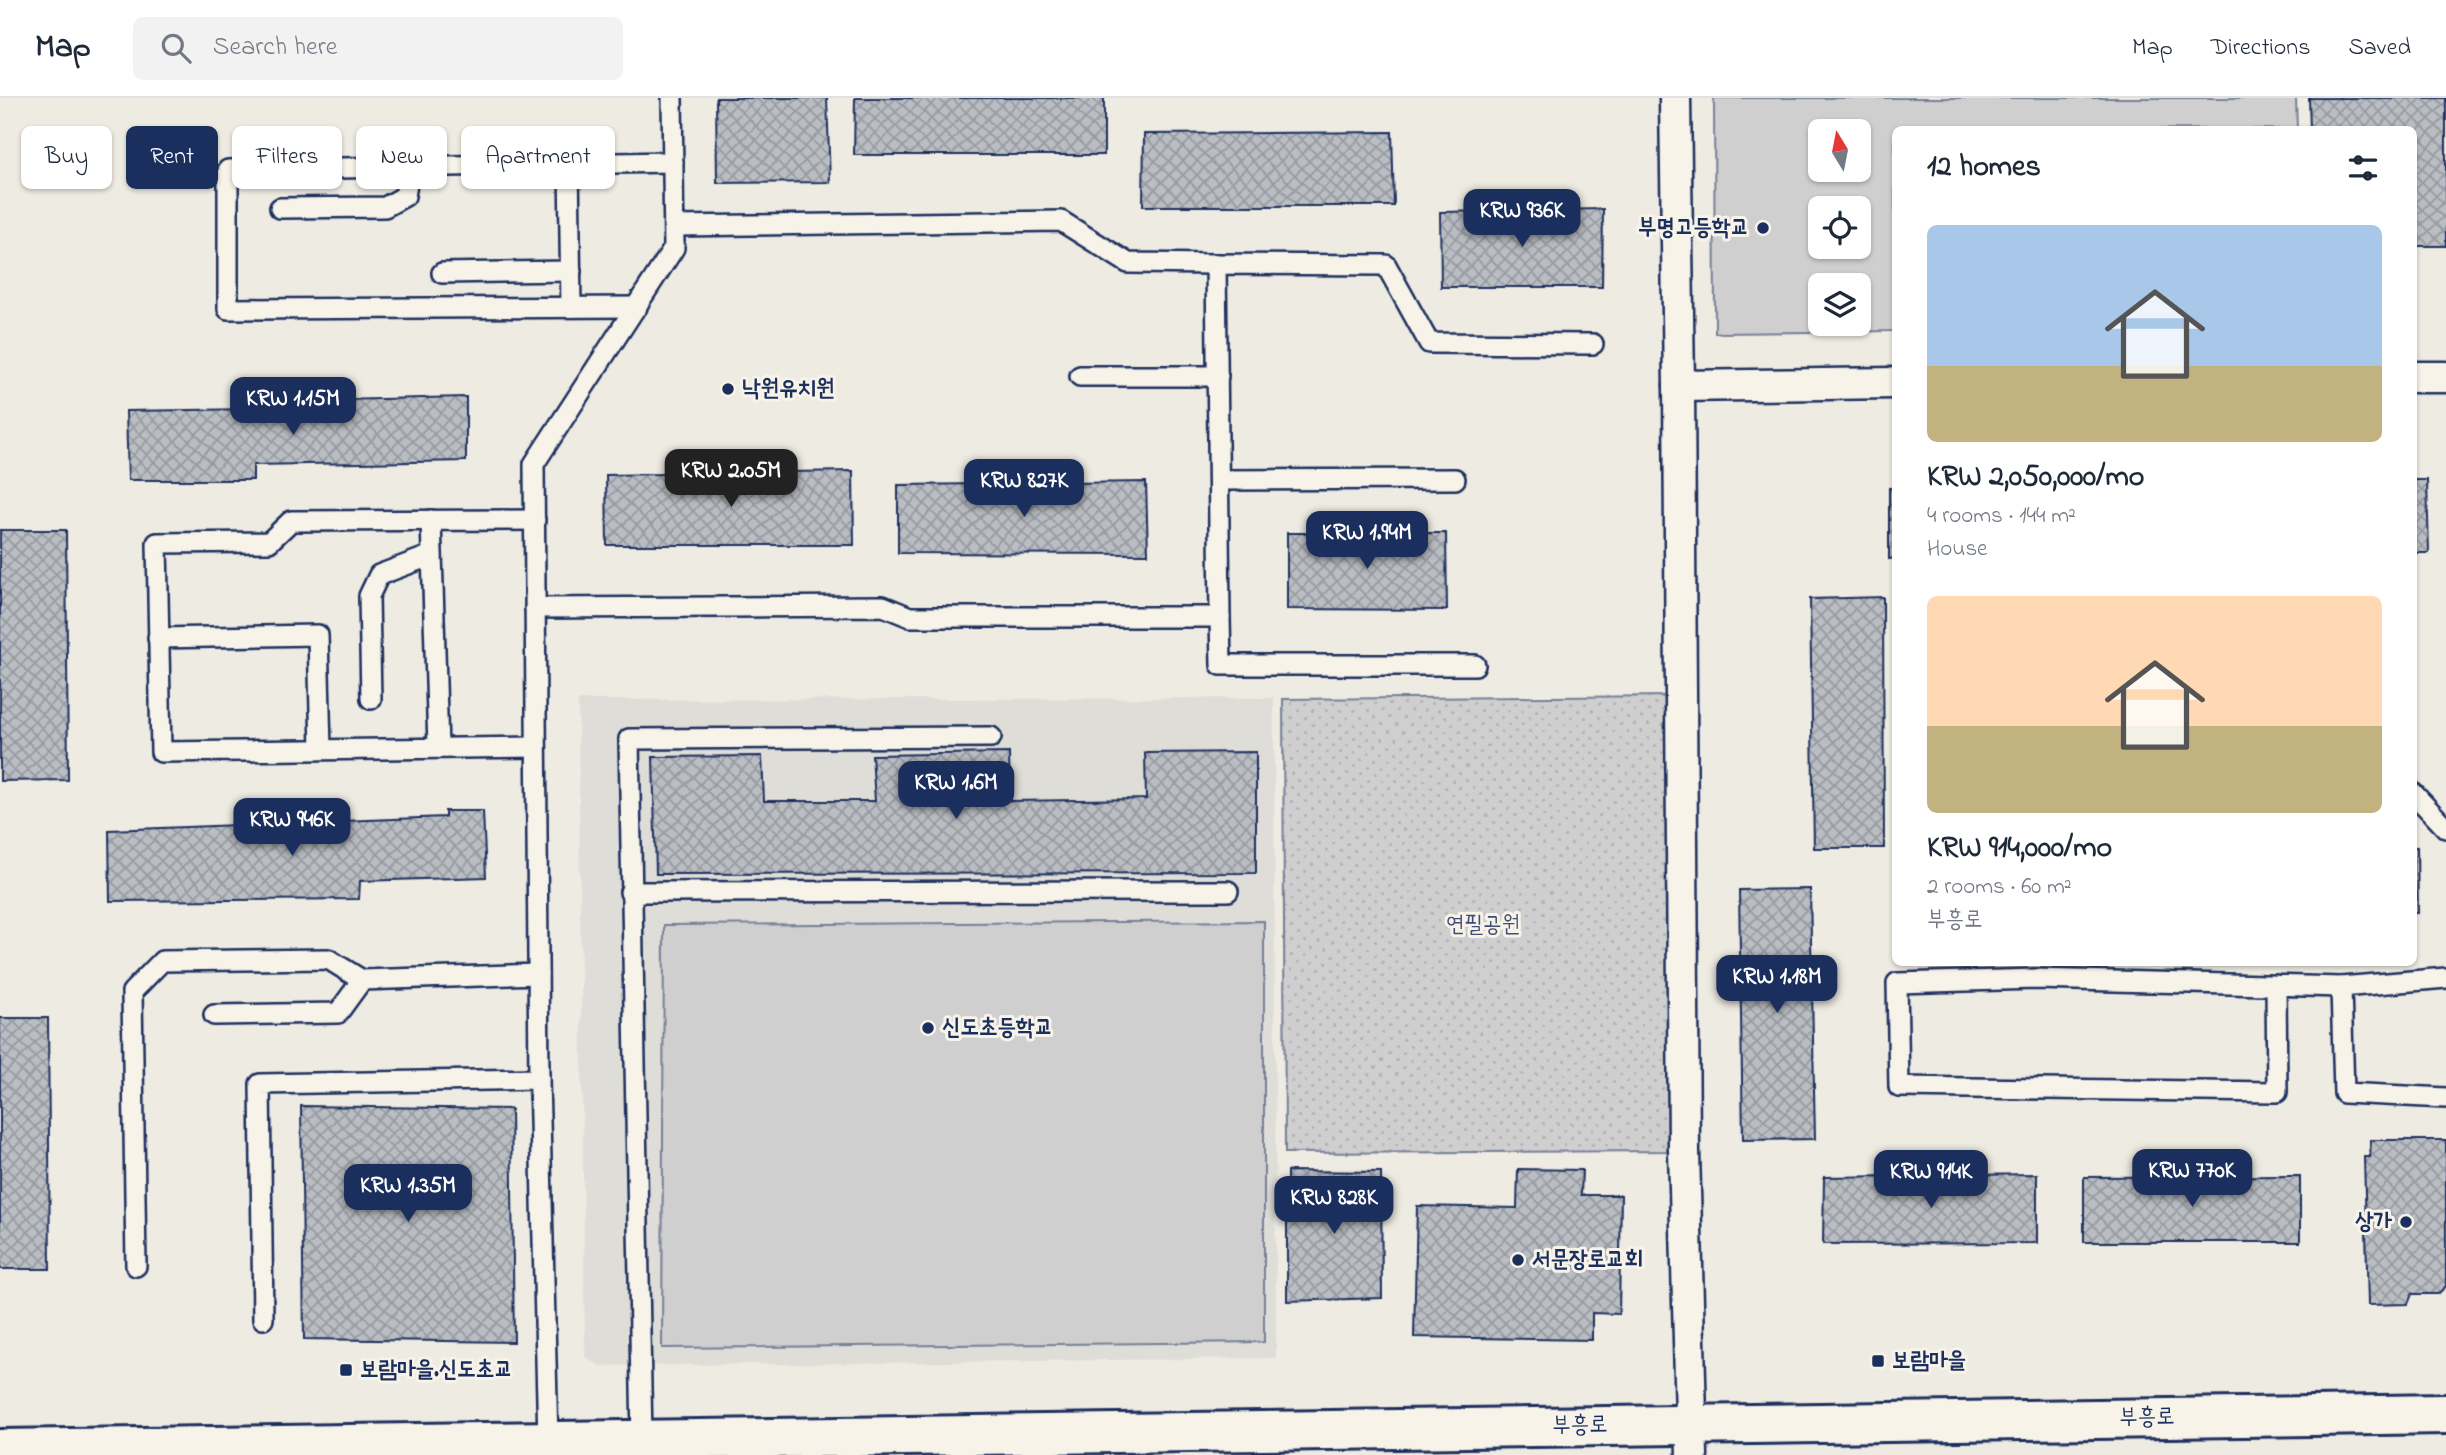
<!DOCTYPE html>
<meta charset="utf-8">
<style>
body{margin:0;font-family:"Indie Flower","Poor Story",sans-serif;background:#f2f2f3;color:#1f2937;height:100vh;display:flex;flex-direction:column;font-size:26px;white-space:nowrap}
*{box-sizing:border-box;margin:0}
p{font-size:23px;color:#747a83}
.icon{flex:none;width:38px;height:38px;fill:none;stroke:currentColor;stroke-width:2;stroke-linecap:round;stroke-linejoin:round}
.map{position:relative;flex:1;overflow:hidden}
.side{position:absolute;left:1892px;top:28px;width:525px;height:840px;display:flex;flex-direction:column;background:#fff;border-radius:10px;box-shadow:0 2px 5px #0004}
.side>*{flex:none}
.guide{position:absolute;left:21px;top:28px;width:665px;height:63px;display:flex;gap:14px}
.needle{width:46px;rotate:350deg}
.tools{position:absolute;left:1808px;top:21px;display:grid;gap:14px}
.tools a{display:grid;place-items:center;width:63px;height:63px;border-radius:10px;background:#fff;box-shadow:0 2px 5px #0004;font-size:35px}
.price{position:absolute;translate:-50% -60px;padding:0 16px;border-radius:14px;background:#1b2f5e;color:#fff;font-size:23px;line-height:46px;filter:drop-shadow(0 2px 4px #0008)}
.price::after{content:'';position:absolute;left:50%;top:42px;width:21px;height:16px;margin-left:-10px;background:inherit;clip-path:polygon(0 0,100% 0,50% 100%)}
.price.active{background:#222;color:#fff}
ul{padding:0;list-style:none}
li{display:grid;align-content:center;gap:14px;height:371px;padding:0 35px}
li span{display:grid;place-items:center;height:217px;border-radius:10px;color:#555}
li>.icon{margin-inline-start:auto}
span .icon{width:126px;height:126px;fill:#fffc;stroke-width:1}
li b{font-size:30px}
h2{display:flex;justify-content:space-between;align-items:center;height:84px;padding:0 35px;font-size:30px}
.tag{padding:0 24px;border-radius:10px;background:#fff;box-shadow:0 2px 5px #0004;font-size:24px;line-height:63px}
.tag.active{background:#1b2f5e;color:#fff}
header{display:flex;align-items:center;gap:42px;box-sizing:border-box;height:98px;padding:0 35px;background:#fff;border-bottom:2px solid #e0e1e3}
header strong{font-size:33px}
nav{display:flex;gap:38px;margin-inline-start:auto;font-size:24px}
.search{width:490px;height:63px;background:#f2f2f3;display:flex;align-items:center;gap:18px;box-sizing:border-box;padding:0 24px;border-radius:10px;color:#747a83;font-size:26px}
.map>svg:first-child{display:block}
.built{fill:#deddd8}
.grass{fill:url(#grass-dots);stroke:#757f96;stroke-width:2}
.garden{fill:#cfcfcf;stroke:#757f96;stroke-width:2;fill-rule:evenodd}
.building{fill:url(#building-cross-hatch);stroke:#1b2f5e;stroke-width:2}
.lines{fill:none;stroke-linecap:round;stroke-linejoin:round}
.service-casing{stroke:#1b2f5e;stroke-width:24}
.pedestrian-casing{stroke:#1b2f5e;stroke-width:35}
.tertiary-casing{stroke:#1b2f5e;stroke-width:44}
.service{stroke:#f7f3e8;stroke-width:19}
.pedestrian{stroke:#f7f3e8;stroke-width:30}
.tertiary{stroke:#f7f3e8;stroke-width:38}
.poi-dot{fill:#1b2f5e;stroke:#f7f3e8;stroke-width:2.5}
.labels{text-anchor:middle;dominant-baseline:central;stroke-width:6;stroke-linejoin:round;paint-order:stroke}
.poi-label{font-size:23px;font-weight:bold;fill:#1b2f5e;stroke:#f7f3e8;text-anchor:start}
.park-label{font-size:23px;fill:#3f4f75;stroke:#f7f3e8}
.street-label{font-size:23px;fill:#1b2f5e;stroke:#f7f3e8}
</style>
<header>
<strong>Map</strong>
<div class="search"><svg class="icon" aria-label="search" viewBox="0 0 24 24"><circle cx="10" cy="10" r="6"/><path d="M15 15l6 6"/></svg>Search here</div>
<nav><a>Map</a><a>Directions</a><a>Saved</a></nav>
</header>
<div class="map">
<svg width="2446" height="1357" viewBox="0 0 2446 1357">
<defs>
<pattern id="grass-dots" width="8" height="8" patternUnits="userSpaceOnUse" patternTransform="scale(1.75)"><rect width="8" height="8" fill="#cfcfcf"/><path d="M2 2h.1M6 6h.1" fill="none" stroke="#b1b2b4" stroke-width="1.8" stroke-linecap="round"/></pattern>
<pattern id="building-cross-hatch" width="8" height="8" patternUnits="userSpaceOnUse" patternTransform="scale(1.75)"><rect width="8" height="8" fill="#babdc2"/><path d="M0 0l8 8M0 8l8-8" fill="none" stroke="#969aa1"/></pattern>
</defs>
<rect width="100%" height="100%" fill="#eeebe2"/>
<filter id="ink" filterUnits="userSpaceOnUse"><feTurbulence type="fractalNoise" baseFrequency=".0143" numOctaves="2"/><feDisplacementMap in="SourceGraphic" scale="14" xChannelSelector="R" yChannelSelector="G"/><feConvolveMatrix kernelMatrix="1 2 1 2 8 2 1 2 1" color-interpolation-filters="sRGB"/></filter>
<g filter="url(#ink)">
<path class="built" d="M1274,600l2,660 -676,8 -15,-9 -7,-657z"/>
<path class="grass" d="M1681,598l3,455 -399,2 -2,-454z"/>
<g class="garden">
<path d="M1714,0h582l1,31 -402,1v201l-180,2zM1820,33h38v39h-38zM1820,110h38v39h-38zM1820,187h38v39h-38z"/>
<path d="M1264,823v421l-602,6 2,-423z"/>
</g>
<g class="building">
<path d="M716,0h111l3,84 -113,1z"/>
<path d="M855,0h249v57h-250z"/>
<path d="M2309,0h137v148h-33v-116h-103z"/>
<path d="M1392,34l2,74h-251l1,-72z"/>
<path d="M1603,111l-1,78h-161l-1,-75z"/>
<path d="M466,299v64l-213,4v15h-125l-2,-69 128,-2 -1,-7z"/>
<path d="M853,373l1,74h-247l-1,-70z"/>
<path d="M2413,382h14l2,73h-16z"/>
<path d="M1146,384l2,72 -250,-1v-68z"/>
<path d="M1889,390h6v70l-6,1z"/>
<path d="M0,432h66l2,250 -68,1z"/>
<path d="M1287,435h159l1,77 -160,-1z"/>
<path d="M1883,499l1,251h-70l-4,-249z"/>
<path d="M1256,654v121l-600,1 -3,-117 109,-1 2,45h111l-3,-46 137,-2 1,48 136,-2 -1,-46z"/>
<path d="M445,713h38l3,66 -126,4 -1,18 -249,2 -1,-71 336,-13z"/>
<path d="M2413,749h4l1,66h-5z"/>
<path d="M1810,791l5,250 -72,1 -4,-250z"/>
<path d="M0,920h48l2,251h-50z"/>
<path d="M301,1008l210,3 3,233 -210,-3z"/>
<path d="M2371,1042h75v146l-8,8h-26l-4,10 -40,1 -4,-148h6z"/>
<path d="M1518,1071l64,1 -1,25h40l-2,119 -27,-1v27l-178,-3 3,-131 100,2z"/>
<path d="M1287,1073l94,1 1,126 -95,3z"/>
<path d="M2037,1076v69l-214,1 1,-67z"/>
<path d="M2300,1078v66h-216v-65z"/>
</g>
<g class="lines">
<g class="service-casing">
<g id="service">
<path d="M569,66l2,143"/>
<path d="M280,110l105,-1 20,-11 5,-29"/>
<path d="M674,128l387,-5 67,42 88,1"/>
<path d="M442,175l129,-2"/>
<path d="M637,209l-409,2v-139l445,-8"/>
<path d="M1080,278h138"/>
<path d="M1219,382l236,-1"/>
<path d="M431,422l7,228"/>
<path d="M535,422l-244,1 -22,21 -112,1 4,209 375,-5"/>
<path d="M535,510l348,-2 27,11h310l1,48h254"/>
<path d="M1220,519l-4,-353 170,1 43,78 164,1"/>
<path d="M158,540l160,-3 3,114"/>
<path d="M371,601l-2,-103 10,-21 53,-20"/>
<path d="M2413,695l33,35"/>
<path d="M630,794l598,-1"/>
<path d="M2276,887l1,107 -378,-5 -2,-104 139,-4 305,8 105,-9"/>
<path d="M2341,889l3,106 102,5"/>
<path d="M214,917l124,-2 24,-33"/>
<path d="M136,1168l-4,-274 30,-31 166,-2 34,21 176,-6"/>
<path d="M263,1221l-3,-235 279,-5"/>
<path d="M642,1342l-13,-701 362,-2"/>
<path d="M548,1343l-9,-362 -5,-615 140,-216 -2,-150"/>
</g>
</g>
<g class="pedestrian-casing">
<g id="pedestrian">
<path d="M1675,0l4,288 5,765 8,304"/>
<path d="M2413,279h33"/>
<path d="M1679,288l216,-3"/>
</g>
</g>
<g class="tertiary-casing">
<path id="tertiary" d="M0,1351l2446,-35"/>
</g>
<use href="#service" class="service"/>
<use href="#pedestrian" class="pedestrian"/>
<use href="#tertiary" class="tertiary"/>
</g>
</g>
<g class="poi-dot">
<circle cx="1763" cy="130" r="7"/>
<circle cx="728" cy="291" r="7"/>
<circle cx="928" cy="930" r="7"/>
<circle cx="2406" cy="1124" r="7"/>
<circle cx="1518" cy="1162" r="7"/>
<rect x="1871" y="1256" width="14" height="14" rx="3.5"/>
<rect x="339" y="1265" width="14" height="14" rx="3.5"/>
</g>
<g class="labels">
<g class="poi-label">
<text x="1749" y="130" text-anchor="end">부명고등학교</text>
<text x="742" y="291">낙원유치원</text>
<text x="942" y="930">신도초등학교</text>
<text x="2392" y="1124" text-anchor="end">상가</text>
<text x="1532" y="1162">서문장로교회</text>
<text x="1892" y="1263">보람마을</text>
<text x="360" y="1272">보람마을.신도초교</text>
</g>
<g class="park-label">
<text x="1483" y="827">연필공원</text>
</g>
<g class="street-label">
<text transform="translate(2147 1320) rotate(-1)">부흥로</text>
<text transform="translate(1580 1328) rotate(-1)">부흥로</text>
</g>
</g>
</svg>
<div class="tools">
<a><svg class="needle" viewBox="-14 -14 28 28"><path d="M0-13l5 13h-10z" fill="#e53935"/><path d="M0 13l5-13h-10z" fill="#747a83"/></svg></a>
<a><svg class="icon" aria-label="locate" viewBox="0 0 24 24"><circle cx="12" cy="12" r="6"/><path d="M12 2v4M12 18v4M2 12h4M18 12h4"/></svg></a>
<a><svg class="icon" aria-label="layers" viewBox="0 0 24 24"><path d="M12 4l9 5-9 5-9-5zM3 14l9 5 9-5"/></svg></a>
</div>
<b class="price" style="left:1522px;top:151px">KRW 936K</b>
<b class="price" style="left:293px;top:339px">KRW 1.15M</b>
<b class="price active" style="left:731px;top:411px">KRW 2.05M</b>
<b class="price" style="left:1024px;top:421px">KRW 827K</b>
<b class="price" style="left:1367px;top:473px">KRW 1.94M</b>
<b class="price" style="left:956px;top:723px">KRW 1.6M</b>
<b class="price" style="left:292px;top:760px">KRW 946K</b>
<b class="price" style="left:1777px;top:917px">KRW 1.18M</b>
<b class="price" style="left:2192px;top:1111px">KRW 770K</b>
<b class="price" style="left:1931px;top:1112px">KRW 914K</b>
<b class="price" style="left:408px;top:1126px">KRW 1.35M</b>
<b class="price" style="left:1334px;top:1138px">KRW 828K</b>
<div class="guide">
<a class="tag">Buy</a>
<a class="tag active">Rent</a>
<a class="tag">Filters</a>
<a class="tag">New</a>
<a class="tag">Apartment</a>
</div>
<section class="side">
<h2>12 homes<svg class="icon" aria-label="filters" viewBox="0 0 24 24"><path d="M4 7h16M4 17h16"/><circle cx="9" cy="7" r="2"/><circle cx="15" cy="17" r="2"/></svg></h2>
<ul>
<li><span style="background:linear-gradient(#a9c7e8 65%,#c2b280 0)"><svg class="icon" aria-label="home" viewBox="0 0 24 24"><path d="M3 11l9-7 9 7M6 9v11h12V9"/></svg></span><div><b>KRW 2,050,000/mo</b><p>4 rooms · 144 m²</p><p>House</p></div></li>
<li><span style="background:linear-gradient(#ffd9b3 60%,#c2b280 0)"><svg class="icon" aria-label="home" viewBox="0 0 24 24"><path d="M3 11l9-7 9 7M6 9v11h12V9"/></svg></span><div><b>KRW 914,000/mo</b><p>2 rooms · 60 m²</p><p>부흥로</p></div></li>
</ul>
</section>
</div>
